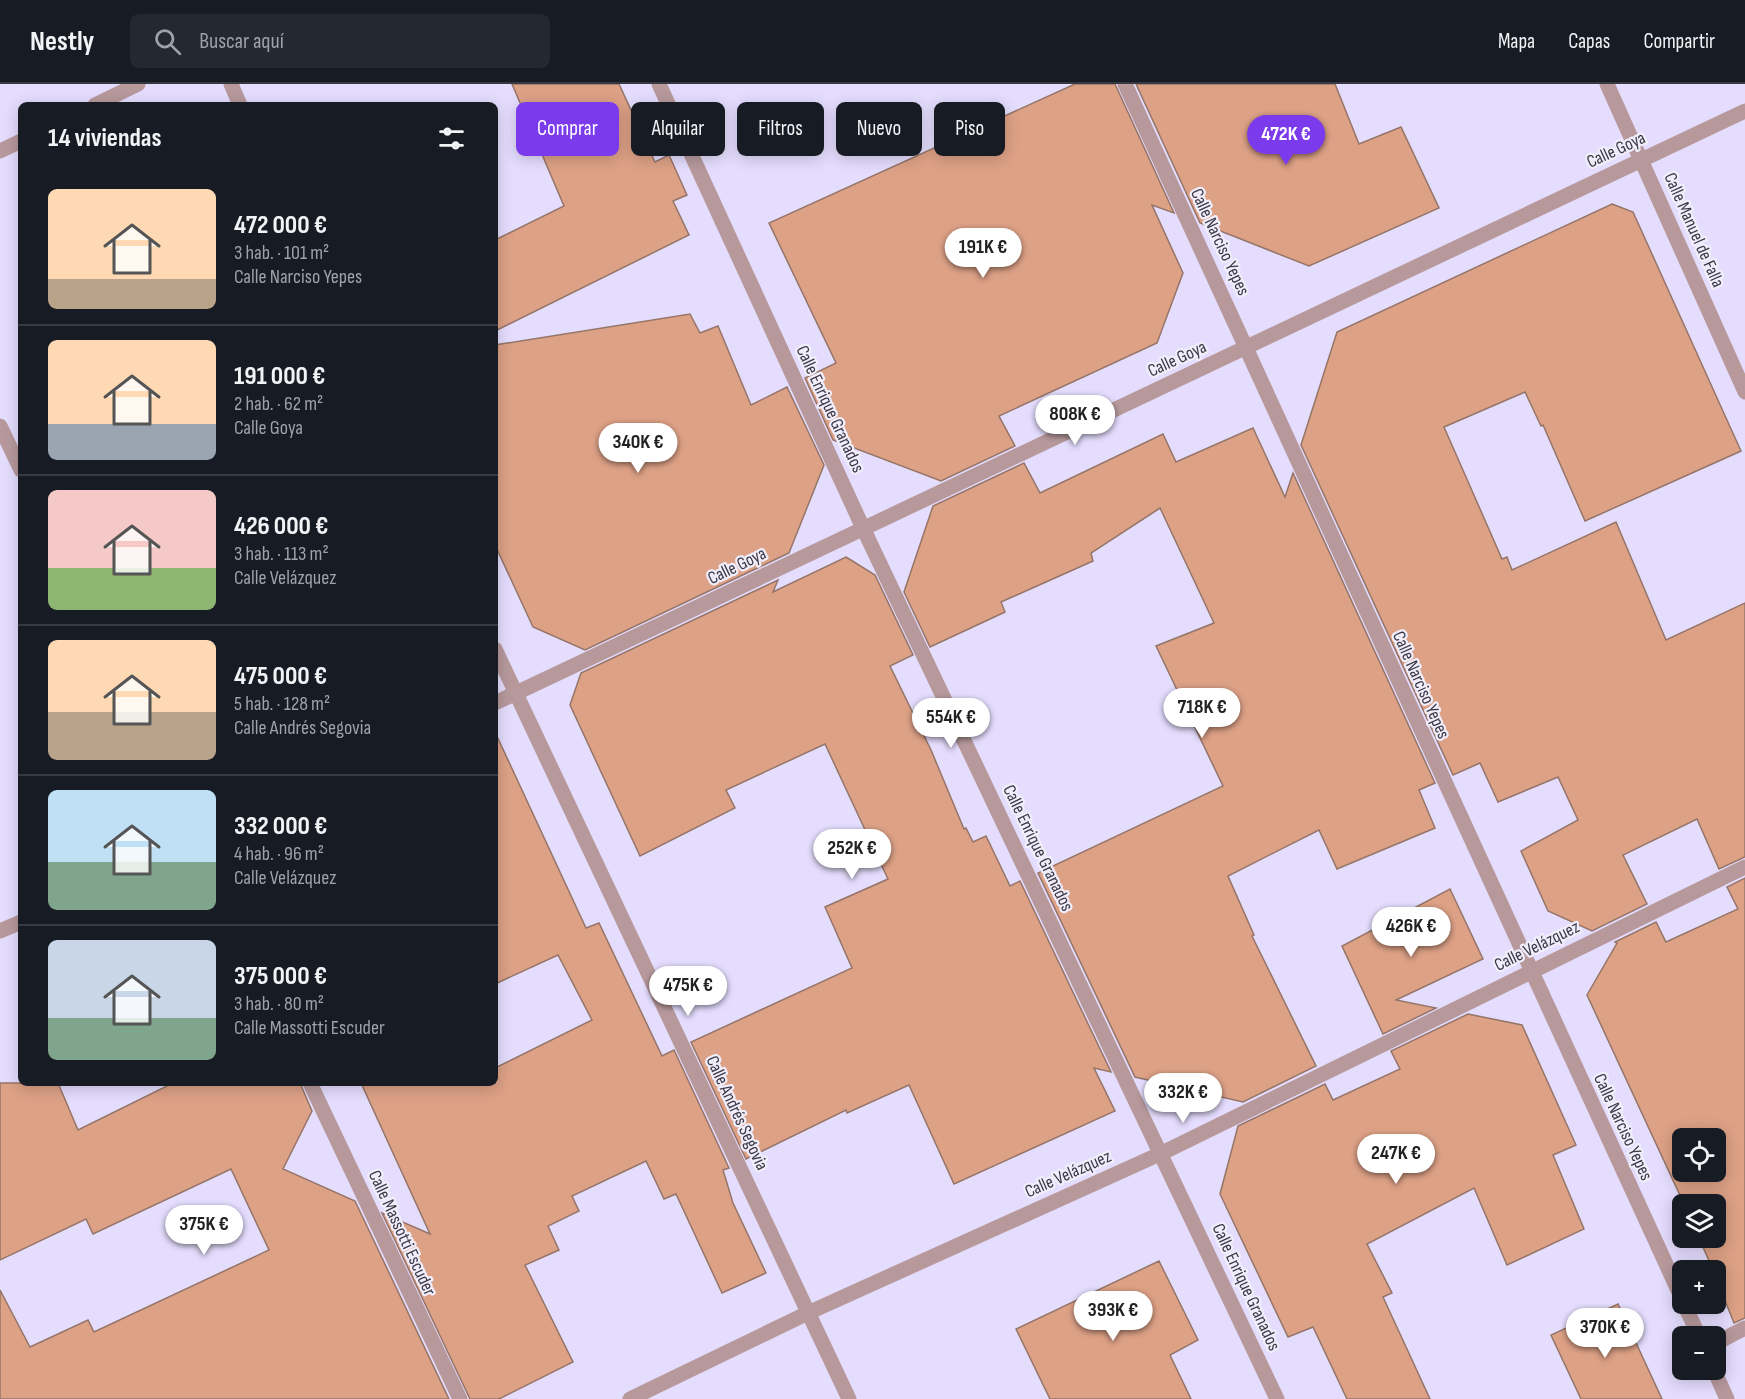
<!DOCTYPE html>
<html lang="es">
<meta charset="utf-8">
<style>
body{margin:0;font-family:"Sofia Sans Condensed",sans-serif;background:#242831;color:#f1f3f6;height:100vh;display:flex;flex-direction:column;font-size:22px;white-space:nowrap}
*{box-sizing:border-box;margin:0}
p{font-size:20px;color:#9ea1a6}
.icon{flex:none;width:33px;height:33px;fill:none;stroke:currentColor;stroke-width:2;stroke-linecap:round;stroke-linejoin:round}
.map{position:relative;flex:1;overflow:hidden}
.panel{position:absolute;left:18px;top:18px;width:480px;height:984px;display:flex;flex-direction:column;background:#171b24;border-radius:9px;box-shadow:0 3px 15px #0003}
.panel>*{flex:none}
.guide{position:absolute;left:516px;top:18px;width:570px;height:54px;display:flex;gap:12px}
.fabs{position:absolute;left:1672px;top:1044px;display:grid;gap:12px}
.fabs a{display:grid;place-items:center;width:54px;height:54px;border-radius:9px;background:#171b24;box-shadow:0 3px 15px #0003;font-size:30px}
.price{position:absolute;translate:-50% -51px;padding:0 14px;border-radius:21px;background:#fff;color:#222;font-size:20px;line-height:39px;filter:drop-shadow(0 2px 3px #0008)}
.price::after{content:'';position:absolute;left:50%;top:36px;width:18px;height:14px;margin-left:-9px;background:inherit;clip-path:polygon(0 0,100% 0,50% 100%)}
.price.current{background:#7c3aed;color:#fff}
ul{padding:0;list-style:none}
li{display:flex;align-items:center;gap:18px;height:150px;padding:0 30px}
li+li{border-top:2px solid #363941}
li span{display:grid;place-items:center;flex:none;width:168px;height:120px;border-radius:9px;color:#555}
li>.icon{margin-inline-start:auto}
span .icon{width:72px;height:72px;fill:#fffc;stroke-width:1}
li b{font-size:26px}
h2{display:flex;justify-content:space-between;align-items:center;height:72px;padding:0 30px;font-size:26px}
.pill{padding:0 21px;border-radius:9px;background:#171b24;box-shadow:0 3px 15px #0003;font-size:21px;line-height:54px}
.pill.current{background:#7c3aed;color:#fff}
header{display:flex;align-items:center;gap:36px;box-sizing:border-box;height:84px;padding:0 30px;background:#171b24;border-bottom:2px solid #363941}
header strong{font-size:28px}
nav{display:flex;gap:33px;margin-inline-start:auto;font-size:21px}
.search{width:420px;height:54px;background:#242831;display:flex;align-items:center;gap:15px;box-sizing:border-box;padding:0 21px;border-radius:9px;color:#9ea1a6;font-size:22px}
.map>svg:first-child{display:block}
.building{fill:#dda186;stroke:#957568;stroke-width:1.5;fill-rule:evenodd}
.lines{fill:none;stroke-linecap:round;stroke-linejoin:round}
.minor{stroke:#b7999c;stroke-width:15}
.labels{text-anchor:middle;dominant-baseline:central;stroke-width:4.5;stroke-linejoin:round;paint-order:stroke}
.street-label{font-size:18px;fill:#3c3845;stroke:#f1eefb}
</style>
<header>
<strong>Nestly</strong>
<div class="search"><svg class="icon" aria-label="search" viewBox="0 0 24 24"><circle cx="10" cy="10" r="6"/><path d="M15 15l6 6"/></svg>Buscar aquí</div>
<nav><a>Mapa</a><a>Capas</a><a>Compartir</a></nav>
</header>
<div class="map">
<svg width="1745" height="1315" viewBox="0 0 1745 1315">
<rect width="100%" height="100%" fill="#e5ddfe"/>
<g class="building">
<path d="M512,0h107l36,78 14,-7 18,40 -14,6 16,34 -194,96v-91l69,-34z"/>
<path d="M1075,0h40l59,129 -22,-8 31,68 -26,70 -158,73 16,30 -74,35 -108,-41 -28,-62 31,-15 -67,-140z"/>
<path d="M1136,0h199l24,60 42,-17 38,81 -130,58 -109,-43z"/>
<path d="M1612,120l21,8 108,239 -156,70 -42,-96 -2,1 -16,-34 -81,35 58,132 5,-2 5,13 104,-48 50,118 79,-37v254l-26,12 -22,-50 -74,36 24,49 -55,27 -44,-20 -27,-60 57,-31 -20,-43 -60,25 -18,-39 -27,12 -152,-330 36,-113z"/>
<path d="M690,230l10,19 18,-7 33,79 36,-18 37,78 -35,88 -204,97 -52,-23 -38,-82v-200z"/>
<path d="M1253,344l32,69 8,-24 142,310 -16,7 16,38 -98,41 -18,-39 -91,46 26,59 -2,1 64,130 -73,36 -108,-25 -97,-204 185,-87 -67,-140 58,-23 -54,-115 -69,45 2,8 -92,41 4,10 -75,35 -26,-55 29,-86 91,-43 16,30 123,-59 13,28z"/>
<path d="M846,473l29,18 38,80 -23,11 41,84 33,79 2,-1 7,14 13,-6 24,50 10,-5 91,191 -17,-4 21,43 -161,73 -45,-99 -62,28 -1,-3 -100,49 -55,-117 161,-74 -27,-61 63,-28 -63,-135 -99,46 9,18 -95,48 -70,-151 11,-32 197,-93 -5,12z"/>
<path d="M495,648l91,196 13,-5 63,133 12,-6 55,118 -6,2 10,33 33,70 -44,20 -46,-99 -12,5 -18,-38 -74,35 7,15 -31,15 11,24 -34,15 48,97 -74,37h-29l-88,-186 48,21 -69,-151h134v-15l97,-48 -34,-65 -63,29z"/>
<path d="M1745,794v440l-11,5 -18,-45v-8h-3l-14,-32h17v-34h-32l-97,-209 30,-52 -2,-1 41,-20 10,20 72,-33 -11,-22zM1683,1054h33v34h-33z"/>
<path d="M1450,805l33,70 -87,41 40,8 -53,26 -41,-88z"/>
<path d="M1468,930l54,11 54,120 -23,10 31,74 -77,36 -33,-77 -107,56 25,49 -9,4 47,102h-83l-34,-72 -25,10 -68,-143 18,-68 87,-42 8,16 67,-31 -9,-18z"/>
<path d="M0,999h58l20,47 95,-47h127l12,28 -29,58 72,32 94,198h-449v-109l30,57 58,-27 6,12 175,-82 -38,-81 -138,65 -7,-15 -86,41z"/>
<path d="M1159,1177l39,79 -28,15 21,44h-141l-34,-70z"/>
<path d="M1618,1220l44,95h-81l-30,-64z"/>
</g>
<g class="lines">
<g class="minor">
<path d="M231,0l9,21"/>
<path d="M659,0l204,444 414,871"/>
<path d="M1125,0l558,1217"/>
<path d="M1607,0l138,308"/>
<path d="M95,21l43,-21"/>
<path d="M0,67l21,-10"/>
<path d="M0,342l21,44"/>
<path d="M495,565l354,750"/>
<path d="M495,619l1250,-592"/>
<path d="M0,847l21,-9"/>
<path d="M310,999l150,316"/>
<path d="M1684,1220l15,32"/>
<path d="M1716,1259l29,-15"/>
<path d="M1714,1286l13,29"/>
<path d="M630,1315l180,-87 352,-159 583,-286"/>
</g>
</g>
<g class="labels">
<g class="street-label">
<text transform="translate(1616 66) rotate(-25)">Calle Goya</text>
<text transform="translate(1694 146) rotate(66)">Calle Manuel de Falla</text>
<text transform="translate(1220 158) rotate(65)">Calle Narciso Yepes</text>
<text transform="translate(1177 275) rotate(-25)">Calle Goya</text>
<text transform="translate(830 325) rotate(65)">Calle Enrique Granados</text>
<text transform="translate(737 482) rotate(-26)">Calle Goya</text>
<text transform="translate(1421 601) rotate(66)">Calle Narciso Yepes</text>
<text transform="translate(1038 764) rotate(64)">Calle Enrique Granados</text>
<text transform="translate(1537 862) rotate(-26)">Calle Velázquez</text>
<text transform="translate(737 1029) rotate(65)">Calle Andrés Segovia</text>
<text transform="translate(1623 1043) rotate(65)">Calle Narciso Yepes</text>
<text transform="translate(1068 1090) rotate(-24)">Calle Velázquez</text>
<text transform="translate(402 1149) rotate(65)">Calle Massotti Escuder</text>
<text transform="translate(1246 1203) rotate(65)">Calle Enrique Granados</text>
</g>
</g>
</svg>
<div class="fabs">
<a><svg class="icon" aria-label="locate" viewBox="0 0 24 24"><circle cx="12" cy="12" r="6"/><path d="M12 2v4M12 18v4M2 12h4M18 12h4"/></svg></a>
<a><svg class="icon" aria-label="layers" viewBox="0 0 24 24"><path d="M12 4l9 5-9 5-9-5zM3 14l9 5 9-5"/></svg></a>
<a>+</a>
<a>−</a>
</div>
<b class="price current" style="left:1286px;top:82px">472K €</b>
<b class="price" style="left:983px;top:195px">191K €</b>
<b class="price" style="left:1075px;top:362px">808K €</b>
<b class="price" style="left:638px;top:390px">340K €</b>
<b class="price" style="left:1202px;top:655px">718K €</b>
<b class="price" style="left:951px;top:665px">554K €</b>
<b class="price" style="left:852px;top:796px">252K €</b>
<b class="price" style="left:1411px;top:874px">426K €</b>
<b class="price" style="left:688px;top:933px">475K €</b>
<b class="price" style="left:1183px;top:1040px">332K €</b>
<b class="price" style="left:1396px;top:1101px">247K €</b>
<b class="price" style="left:204px;top:1172px">375K €</b>
<b class="price" style="left:1113px;top:1258px">393K €</b>
<b class="price" style="left:1605px;top:1275px">370K €</b>
<div class="guide">
<a class="pill current">Comprar</a>
<a class="pill">Alquilar</a>
<a class="pill">Filtros</a>
<a class="pill">Nuevo</a>
<a class="pill">Piso</a>
</div>
<section class="panel">
<h2>14 viviendas<svg class="icon" aria-label="filters" viewBox="0 0 24 24"><path d="M4 7h16M4 17h16"/><circle cx="9" cy="7" r="2"/><circle cx="15" cy="17" r="2"/></svg></h2>
<ul>
<li><span style="background:linear-gradient(#ffd9b3 75%,#b9a48a 0)"><svg class="icon" aria-label="home" viewBox="0 0 24 24"><path d="M3 11l9-7 9 7M6 9v11h12V9"/></svg></span><div><b>472 000 €</b><p>3 hab. · 101 m²</p><p>Calle Narciso Yepes</p></div></li>
<li><span style="background:linear-gradient(#ffd9b3 70%,#9aa5b1 0)"><svg class="icon" aria-label="home" viewBox="0 0 24 24"><path d="M3 11l9-7 9 7M6 9v11h12V9"/></svg></span><div><b>191 000 €</b><p>2 hab. · 62 m²</p><p>Calle Goya</p></div></li>
<li><span style="background:linear-gradient(#f6c9c9 65%,#8fb573 0)"><svg class="icon" aria-label="home" viewBox="0 0 24 24"><path d="M3 11l9-7 9 7M6 9v11h12V9"/></svg></span><div><b>426 000 €</b><p>3 hab. · 113 m²</p><p>Calle Velázquez</p></div></li>
<li><span style="background:linear-gradient(#ffd9b3 60%,#b9a48a 0)"><svg class="icon" aria-label="home" viewBox="0 0 24 24"><path d="M3 11l9-7 9 7M6 9v11h12V9"/></svg></span><div><b>475 000 €</b><p>5 hab. · 128 m²</p><p>Calle Andrés Segovia</p></div></li>
<li><span style="background:linear-gradient(#bfe0f5 60%,#7fa58c 0)"><svg class="icon" aria-label="home" viewBox="0 0 24 24"><path d="M3 11l9-7 9 7M6 9v11h12V9"/></svg></span><div><b>332 000 €</b><p>4 hab. · 96 m²</p><p>Calle Velázquez</p></div></li>
<li><span style="background:linear-gradient(#c9d6e8 65%,#7fa58c 0)"><svg class="icon" aria-label="home" viewBox="0 0 24 24"><path d="M3 11l9-7 9 7M6 9v11h12V9"/></svg></span><div><b>375 000 €</b><p>3 hab. · 80 m²</p><p>Calle Massotti Escuder</p></div></li>
</ul>
</section>
</div>
